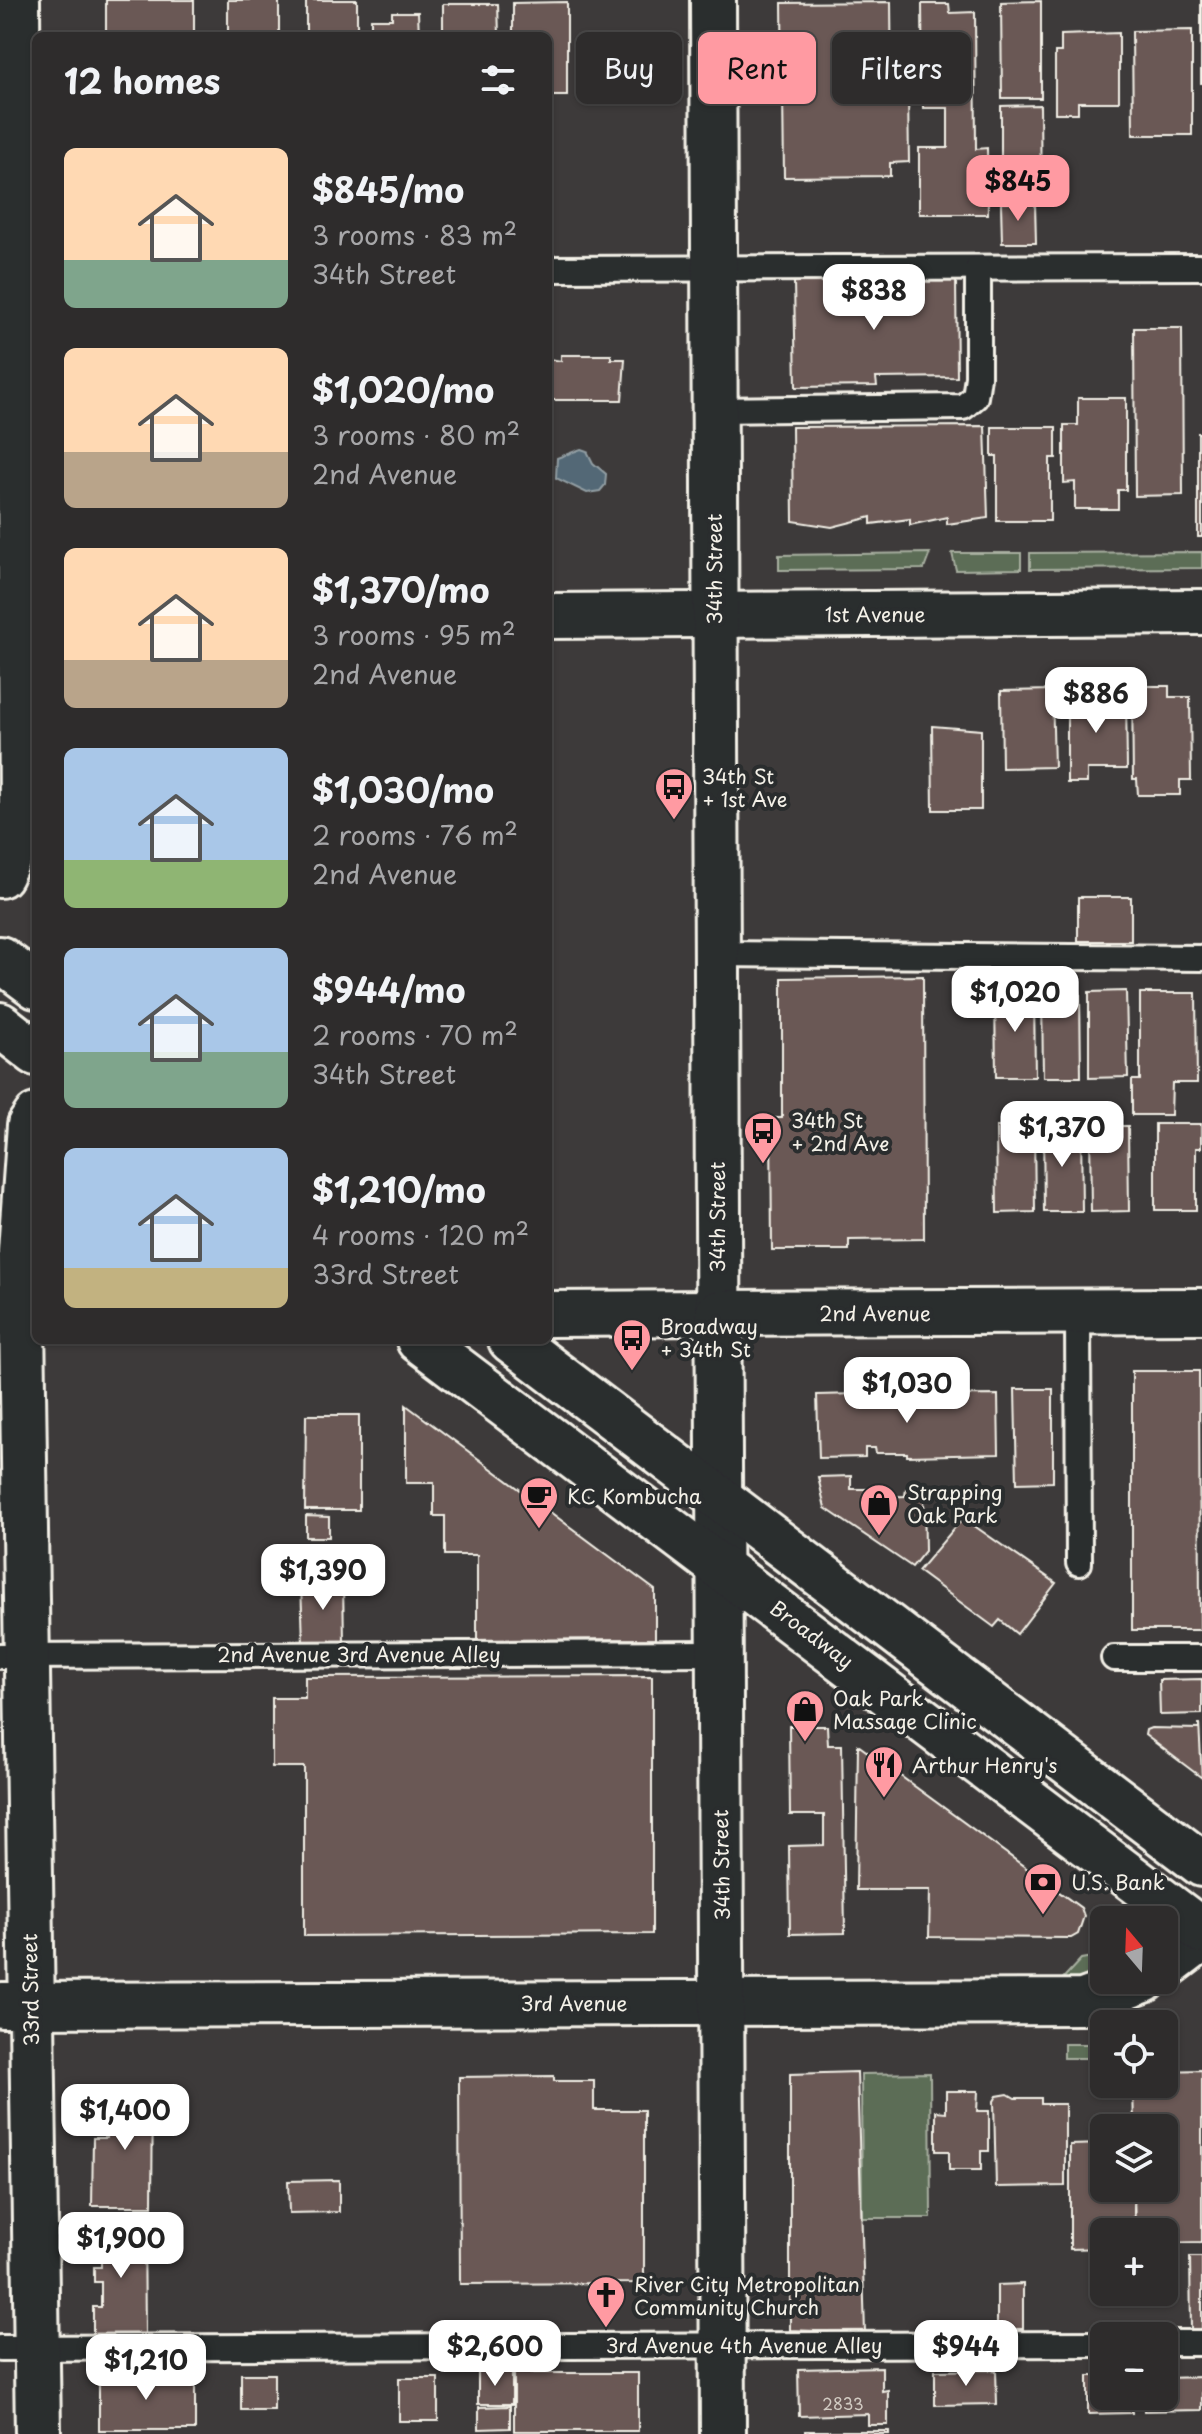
<!DOCTYPE html>
<meta charset="utf-8">
<style>
body{margin:0;font-family:"Playpen Sans",sans-serif;background:#3a3838;color:#f1f3f6;height:100vh;display:flex;flex-direction:column;font-size:30px;white-space:nowrap}
*{box-sizing:border-box;margin:0}
p{font-size:26px;color:#a7a7a9}
.icon{flex:none;width:44px;height:44px;fill:none;stroke:currentColor;stroke-width:2;stroke-linecap:round;stroke-linejoin:round}
.map{position:relative;flex:1;overflow:hidden}
.details{position:absolute;left:32px;top:32px;width:520px;height:1312px;display:flex;flex-direction:column;background:#2e2c2c;border-radius:12px;box-shadow:0 2px 6px #0004,0 0 0 2px #494848}
.details>*{flex:none}
.top-card{position:absolute;left:576px;top:32px;width:506px;height:72px;display:flex;gap:16px}
.needle{width:52px;rotate:341deg}
.controls{position:absolute;left:1090px;top:1906px;display:grid;gap:16px}
.controls a{display:grid;place-items:center;width:88px;height:88px;border-radius:12px;background:#2e2c2c;box-shadow:0 2px 6px #0004,0 0 0 2px #494848;font-size:40px}
.price{position:absolute;translate:-50% -68px;padding:0 18px;border-radius:16px;background:#fff;color:#222;font-size:26px;line-height:52px;filter:drop-shadow(0 2px 4px #0008)}
.price::after{content:'';position:absolute;left:50%;top:48px;width:24px;height:18px;margin-left:-12px;background:inherit;clip-path:polygon(0 0,100% 0,50% 100%)}
.price.active{background:#ff9aa2;color:#111}
ul{padding:0;list-style:none}
li{display:flex;align-items:center;gap:24px;height:200px;padding:0 32px}
li span{display:grid;place-items:center;flex:none;width:224px;height:160px;border-radius:12px;color:#555}
li>.icon{margin-inline-start:auto}
span .icon{width:96px;height:96px;fill:#fffc;stroke-width:1}
li b{font-size:34px}
h2{display:flex;justify-content:space-between;align-items:center;height:96px;padding:0 32px;font-size:34px}
.chip{padding:0 28px;border-radius:12px;background:#2e2c2c;box-shadow:0 2px 6px #0004,0 0 0 2px #494848;font-size:28px;line-height:72px}
.chip.active{background:#ff9aa2;color:#111}
.map>svg:first-child{display:block}
.green{fill:#5b6d57;stroke:#a8afa0;stroke-width:2}
.water{fill:#526876;stroke:#939fa4;stroke-width:2}
.building{fill:#6a5855;stroke:#f4f1e8;stroke-width:2}
.lines{fill:none;stroke-linecap:round;stroke-linejoin:round}
.lane-casing{stroke:#f4f1e8;stroke-width:30}
.street-casing{stroke:#f4f1e8;stroke-width:50}
.secondary-casing{stroke:#f4f1e8;stroke-width:50}
.lane{stroke:#2a2d2e;stroke-width:24}
.street{stroke:#2a2d2e;stroke-width:44}
.secondary{stroke:#2a2d2e;stroke-width:44}
.labels{text-anchor:middle;dominant-baseline:central;stroke-width:8;stroke-linejoin:round;paint-order:stroke}
.number-label{font-size:16px;fill:#d2cbc3}
.street-label{font-size:20px;fill:#f4f1e8;stroke:#2a2d2e}
.poi-label{font-size:20px;fill:#f4f1e8;stroke:#2a2d2e;text-anchor:start}
</style>
<div class="map">
<svg width="1202" height="2434" viewBox="0 0 1202 2434">
<rect width="100%" height="100%" fill="#3d3a3a"/>
<filter id="ink" filterUnits="userSpaceOnUse"><feTurbulence type="fractalNoise" baseFrequency=".0125" numOctaves="2"/><feDisplacementMap in="SourceGraphic" scale="16" xChannelSelector="R" yChannelSelector="G"/><feConvolveMatrix kernelMatrix="1 2 1 2 8 2 1 2 1" color-interpolation-filters="sRGB"/></filter>
<g filter="url(#ink)">
<g class="green">
<path d="M1202,552v16l-172,1v-16z"/>
<path d="M930,553l-6,16 -145,1v-15z"/>
<path d="M952,553h69v16l-65,1z"/>
<path d="M1104,1955v21l-48,10 25,-27z"/>
<rect x="1064" y="2044" width="40" height="14"/>
<path d="M930,2073l1,145h-69l-1,-144z"/>
</g>
<path class="water" d="M581,449l6,2 6,12 13,11 -1,11 -5,6 -13,2 -31,-15 1,-20z"/>
<g class="building">
<rect x="106" y="0" width="88" height="36"/>
<rect x="228" y="0" width="51" height="36"/>
<rect x="306" y="0" width="51" height="36"/>
<rect x="1201" y="0" width="1" height="83"/>
<path d="M1041,1v97h-39l-1,-96z"/>
<path d="M567,2v94h-19v-60h-35v-33z"/>
<path d="M891,2l1,91h16l1,69 -19,1v13l-106,1 -2,-174z"/>
<path d="M443,4h55l1,32h-56z"/>
<path d="M922,4h27l1,9 25,-1 1,137 11,-1 1,66h-69v-66h29v-40h-25z"/>
<path d="M392,12h26l1,24h-48v-17h21z"/>
<path d="M1192,30v105h-59l-1,-104z"/>
<path d="M1119,33v69h-41v11h-23v-61h6v-17z"/>
<path d="M1040,105l1,97 -40,1v-97z"/>
<path d="M1001,203h34l1,40h-34z"/>
<path d="M956,280l1,97 -81,1 1,8 -81,1 -2,-105z"/>
<path d="M1134,328h48l1,167 -48,1z"/>
<path d="M561,355h50v4h14l-3,41h-74v-41l13,2z"/>
<path d="M1078,398h48v92h-8v19h-43v-27l-11,1v-58h14z"/>
<path d="M985,426l3,92 -41,6v-7l-37,8v-6l-39,5v-7l-39,10 -39,-6 -1,-94z"/>
<path d="M992,427h64v31h-6v63h-53v-65h-5z"/>
<rect x="1198" y="433" width="4" height="104"/>
<path d="M1132,686h37v11h21l1,83h-11v15h-42l-1,-16h-4z"/>
<path d="M1052,690l2,77 -52,1 -1,-77z"/>
<path d="M1126,696l1,73h-40v14h-20v-86z"/>
<path d="M932,726l49,4v80h-48z"/>
<rect x="1078" y="897" width="53" height="44"/>
<path d="M923,976l1,263 -75,1v10h-77l-1,-132h11v-140z"/>
<path d="M1126,991l2,86 -39,1v-86z"/>
<path d="M995,992h39l1,85h-39z"/>
<path d="M1042,992h38l1,85h-38z"/>
<path d="M1140,993h56l1,90h-25l-1,32h-39v-35h8z"/>
<path d="M1155,1124h46v24h-5v62h-41z"/>
<path d="M1043,1126h38l1,86h-38z"/>
<path d="M1090,1126h38l1,85 -38,1z"/>
<path d="M996,1127h38l1,85 -38,1z"/>
<path d="M1132,1371h67l1,259h-68z"/>
<path d="M870,1389h34l-1,7 95,-1 1,59 -92,2v-3h-31l-1,-5h-10v9l-46,1 -2,-63 41,-1v9l12,-1z"/>
<path d="M1015,1389h38v93l-36,1z"/>
<path d="M406,1405l249,185v49l-178,1v-85h-32v-39h-11v-33h-28z"/>
<path d="M306,1415h53v95h-54z"/>
<path d="M851,1476v13h30l1,8 23,-1 1,-7h18l1,62 -13,16 -87,-59 -7,-31z"/>
<path d="M306,1516l23,1v20h-23z"/>
<path d="M963,1518l93,65 -39,51 -17,-14 -6,7 -76,-56z"/>
<path d="M343,1581l1,62 -41,1 -2,-62z"/>
<path d="M652,1676v258l-348,2v-169h-32v-69h33v-21z"/>
<path d="M1202,1679v35l-42,1 -1,-35z"/>
<path d="M1199,1723l3,55 -57,-43 1,-5 5,-2 48,1z"/>
<path d="M789,1726h38l1,19h14l3,188 -55,1 -1,-88 35,-1v-30h-34z"/>
<path d="M858,1745l223,163 3,8 -6,18 -7,4 -142,-1 1,-47h-74z"/>
<path d="M1202,2070v172l-38,1v-11h-29l-1,-44h30v-60h-30l-1,-44h31v-13z"/>
<path d="M857,2072l8,261 -75,-3v-256z"/>
<path d="M554,2076v5h40v29h50v173l-184,1 -1,-207z"/>
<path d="M108,2089l45,1 -1,116h-60l1,-68h14z"/>
<path d="M946,2091h32l-1,20h12v40h-8v19h-32v-19h-13v-40l10,1z"/>
<path d="M1008,2094l7,4h26v6h24v82l-69,1 -2,-86 3,-5z"/>
<path d="M1104,2144v44h30v44h-30v16l-34,1v-104z"/>
<path d="M339,2180v32l-50,1 -1,-32z"/>
<path d="M101,2221h43l1,113 -52,1v-28h8v-25h-7v-15h7z"/>
<path d="M1190,2257h12v73h-11z"/>
<path d="M1023,2284v45h-26v-44z"/>
<path d="M882,2367v24l6,-1v35h-20v-11l-69,2 -1,-47z"/>
<path d="M162,2369l1,9h32v52h-96v-55h36l1,-5z"/>
<path d="M996,2370l1,34 -62,1v-34z"/>
<rect x="478" y="2371" width="34" height="33"/>
<rect x="514" y="2373" width="124" height="58"/>
<rect x="241" y="2374" width="33" height="36"/>
<path d="M1088,2376h16v20h28v17l-44,1z"/>
<path d="M1202,2377v33l-58,1v-15h20v-18z"/>
<rect x="399" y="2378" width="39" height="43"/>
<path d="M510,2406v22l-31,1v-22z"/>
<rect x="806" y="2431" width="83" height="3"/>
</g>
<g class="lines">
<g class="lane-casing">
<g id="lane">
<path d="M548,269l654,-2"/>
<path d="M713,410l250,-3 12,-10 3,-20v-109"/>
<path d="M715,954l487,4"/>
<path d="M1078,1312l1,251"/>
<path d="M0,1656l718,-3"/>
<path d="M1114,1658h88"/>
<path d="M1164,2343h38"/>
<path d="M0,2348l1104,-4"/>
</g>
</g>
<g class="street-casing">
<g id="street">
<path d="M548,616l654,-4"/>
<path d="M0,875l17,-35 5,-25 -5,-815"/>
<path d="M36,1116l-6,9 -9,126 17,1183"/>
<path d="M548,1314l170,-1"/>
<path d="M1164,1968l38,-29"/>
<path d="M2,2005l1081,-3 61,-22"/>
</g>
</g>
<g class="secondary-casing">
<g id="secondary">
<path d="M713,0l10,2434"/>
<path d="M0,959l36,27"/>
<path d="M0,1025l36,28"/>
<path d="M0,1313h36"/>
<path d="M718,1313l484,-2"/>
<path d="M419,1340l783,591"/>
<path d="M511,1340l691,524"/>
</g>
</g>
<use href="#lane" class="lane"/>
<use href="#street" class="street"/>
<use href="#secondary" class="secondary"/>
</g>
</g>
<defs>
<g id="bus-pin" transform="scale(2)"><path d="M0 17L-7.5 6A9.5 9.5 0 1 1 7.5 6Z" fill="#ff9aa2" stroke="#2a2d2e"/><path d="M-5-6H5V4H4V6H2V4H-2V6H-4V4H-5ZM-3.5-4V0h7V-4ZM-3.5 1.2v1.5H-2V1.2ZM2 1.2v1.5H3.5V1.2Z" fill="#111"/></g>
<g id="cafe-pin" transform="scale(2)"><path d="M0 17L-7.5 6A9.5 9.5 0 1 1 7.5 6Z" fill="#ff9aa2" stroke="#2a2d2e"/><path d="M-5.5-4.5H6V0H3Q3 3.5 0 3.5H-2.5Q-5.5 3.5-5.5 0ZM3-3.2v2h1.7v-2ZM-6 4.5H4V6H-6Z" fill="#111"/></g>
<g id="shop-pin" transform="scale(2)"><path d="M0 17L-7.5 6A9.5 9.5 0 1 1 7.5 6Z" fill="#ff9aa2" stroke="#2a2d2e"/><path d="M-5-2.5h2.3a2.7 3.5 0 0 1 5.4 0H5L5.5 6h-11ZM-1.5-2.5h3a1.5 2.3 0 0 0-3 0Z" fill="#111"/></g>
<g id="restaurant-pin" transform="scale(2)"><path d="M0 17L-7.5 6A9.5 9.5 0 1 1 7.5 6Z" fill="#ff9aa2" stroke="#2a2d2e"/><path d="M-5-6h1v4h1v-4h1v4h1v-4h1v5L-1.5 .5V6h-2V.5L-5-1ZM5-6V6H3V1.5H1.5Q1.5-4 5-6Z" fill="#111"/></g>
<g id="bank-pin" transform="scale(2)"><path d="M0 17L-7.5 6A9.5 9.5 0 1 1 7.5 6Z" fill="#ff9aa2" stroke="#2a2d2e"/><path d="M-6-4H6V4H-6ZM0-2.3a2.3 2.3 0 1 0 0 4.6a2.3 2.3 0 1 0 0-4.6Z" fill="#111"/></g>
<g id="church-pin" transform="scale(2)"><path d="M0 17L-7.5 6A9.5 9.5 0 1 1 7.5 6Z" fill="#ff9aa2" stroke="#2a2d2e"/><path d="M-1.2-6h2.4v3.5h3.3v2.4h-3.3V6h-2.4V-.1h-3.3v-2.4h3.3Z" fill="#111"/></g>
</defs>
<g fill-rule="evenodd">
<use href="#bus-pin" x="674" y="787"/>
<use href="#bus-pin" x="763" y="1131"/>
<use href="#bus-pin" x="632" y="1338"/>
<use href="#cafe-pin" x="539" y="1496"/>
<use href="#shop-pin" x="879" y="1503"/>
<use href="#shop-pin" x="805" y="1709"/>
<use href="#restaurant-pin" x="884" y="1765"/>
<use href="#bank-pin" x="1043" y="1882"/>
<use href="#church-pin" x="606" y="2295"/>
</g>
<g class="labels">
<g class="number-label">
<text x="843" y="2403">2833</text>
</g>
<g class="street-label">
<text transform="translate(714 569) rotate(-90)">34th Street</text>
<text x="875" y="614">1st Avenue</text>
<text transform="translate(717 1217) rotate(-90)">34th Street</text>
<text x="875" y="1313">2nd Avenue</text>
<text transform="translate(812 1634) rotate(37)">Broadway</text>
<text x="359" y="1654">2nd Avenue 3rd Avenue Alley</text>
<text transform="translate(721 1865) rotate(-91)">34th Street</text>
<text transform="translate(30 1990) rotate(-91)">33rd Street</text>
<text x="574" y="2003">3rd Avenue</text>
<text x="744" y="2345">3rd Avenue 4th Avenue Alley</text>
</g>
<g class="poi-label">
<text x="702" y="776">34th St<tspan x="702" dy="23">+ 1st Ave</tspan></text>
<text x="791" y="1120">34th St<tspan x="791" dy="23">+ 2nd Ave</tspan></text>
<text x="660" y="1326">Broadway<tspan x="660" dy="23">+ 34th St</tspan></text>
<text x="907" y="1492">Strapping<tspan x="907" dy="23">Oak Park</tspan></text>
<text x="567" y="1496">KC Kombucha</text>
<text x="833" y="1698">Oak Park<tspan x="833" dy="23">Massage Clinic</tspan></text>
<text x="912" y="1765">Arthur Henry's</text>
<text x="1071" y="1882">U.S. Bank</text>
<text x="634" y="2284">River City Metropolitan<tspan x="634" dy="23">Community Church</tspan></text>
</g>
</g>
</svg>
<div class="controls">
<a><svg class="needle" viewBox="-14 -14 28 28"><path d="M0-13l5 13h-10z" fill="#e53935"/><path d="M0 13l5-13h-10z" fill="#a7a7a9"/></svg></a>
<a><svg class="icon" aria-label="locate" viewBox="0 0 24 24"><circle cx="12" cy="12" r="6"/><path d="M12 2v4M12 18v4M2 12h4M18 12h4"/></svg></a>
<a><svg class="icon" aria-label="layers" viewBox="0 0 24 24"><path d="M12 4l9 5-9 5-9-5zM3 14l9 5 9-5"/></svg></a>
<a>+</a>
<a>−</a>
</div>
<b class="price active" style="left:1018px;top:223px">$845</b>
<b class="price" style="left:874px;top:332px">$838</b>
<b class="price" style="left:1096px;top:735px">$886</b>
<b class="price" style="left:1015px;top:1034px">$1,020</b>
<b class="price" style="left:1062px;top:1169px">$1,370</b>
<b class="price" style="left:907px;top:1425px">$1,030</b>
<b class="price" style="left:323px;top:1612px">$1,390</b>
<b class="price" style="left:125px;top:2152px">$1,400</b>
<b class="price" style="left:121px;top:2280px">$1,900</b>
<b class="price" style="left:495px;top:2388px">$2,600</b>
<b class="price" style="left:966px;top:2388px">$944</b>
<b class="price" style="left:146px;top:2402px">$1,210</b>
<div class="top-card">
<a class="chip">Buy</a>
<a class="chip active">Rent</a>
<a class="chip">Filters</a>
</div>
<section class="details">
<h2>12 homes<svg class="icon" aria-label="filters" viewBox="0 0 24 24"><path d="M4 7h16M4 17h16"/><circle cx="9" cy="7" r="2"/><circle cx="15" cy="17" r="2"/></svg></h2>
<ul>
<li><span style="background:linear-gradient(#ffd9b3 70%,#7fa58c 0)"><svg class="icon" aria-label="home" viewBox="0 0 24 24"><path d="M3 11l9-7 9 7M6 9v11h12V9"/></svg></span><div><b>$845/mo</b><p>3 rooms · 83 m²</p><p>34th Street</p></div></li>
<li><span style="background:linear-gradient(#ffd9b3 65%,#b9a48a 0)"><svg class="icon" aria-label="home" viewBox="0 0 24 24"><path d="M3 11l9-7 9 7M6 9v11h12V9"/></svg></span><div><b>$1,020/mo</b><p>3 rooms · 80 m²</p><p>2nd Avenue</p></div></li>
<li><span style="background:linear-gradient(#ffd9b3 70%,#b9a48a 0)"><svg class="icon" aria-label="home" viewBox="0 0 24 24"><path d="M3 11l9-7 9 7M6 9v11h12V9"/></svg></span><div><b>$1,370/mo</b><p>3 rooms · 95 m²</p><p>2nd Avenue</p></div></li>
<li><span style="background:linear-gradient(#a9c7e8 70%,#8fb573 0)"><svg class="icon" aria-label="home" viewBox="0 0 24 24"><path d="M3 11l9-7 9 7M6 9v11h12V9"/></svg></span><div><b>$1,030/mo</b><p>2 rooms · 76 m²</p><p>2nd Avenue</p></div></li>
<li><span style="background:linear-gradient(#a9c7e8 65%,#7fa58c 0)"><svg class="icon" aria-label="home" viewBox="0 0 24 24"><path d="M3 11l9-7 9 7M6 9v11h12V9"/></svg></span><div><b>$944/mo</b><p>2 rooms · 70 m²</p><p>34th Street</p></div></li>
<li><span style="background:linear-gradient(#a9c7e8 75%,#c2b280 0)"><svg class="icon" aria-label="home" viewBox="0 0 24 24"><path d="M3 11l9-7 9 7M6 9v11h12V9"/></svg></span><div><b>$1,210/mo</b><p>4 rooms · 120 m²</p><p>33rd Street</p></div></li>
</ul>
</section>
</div>
